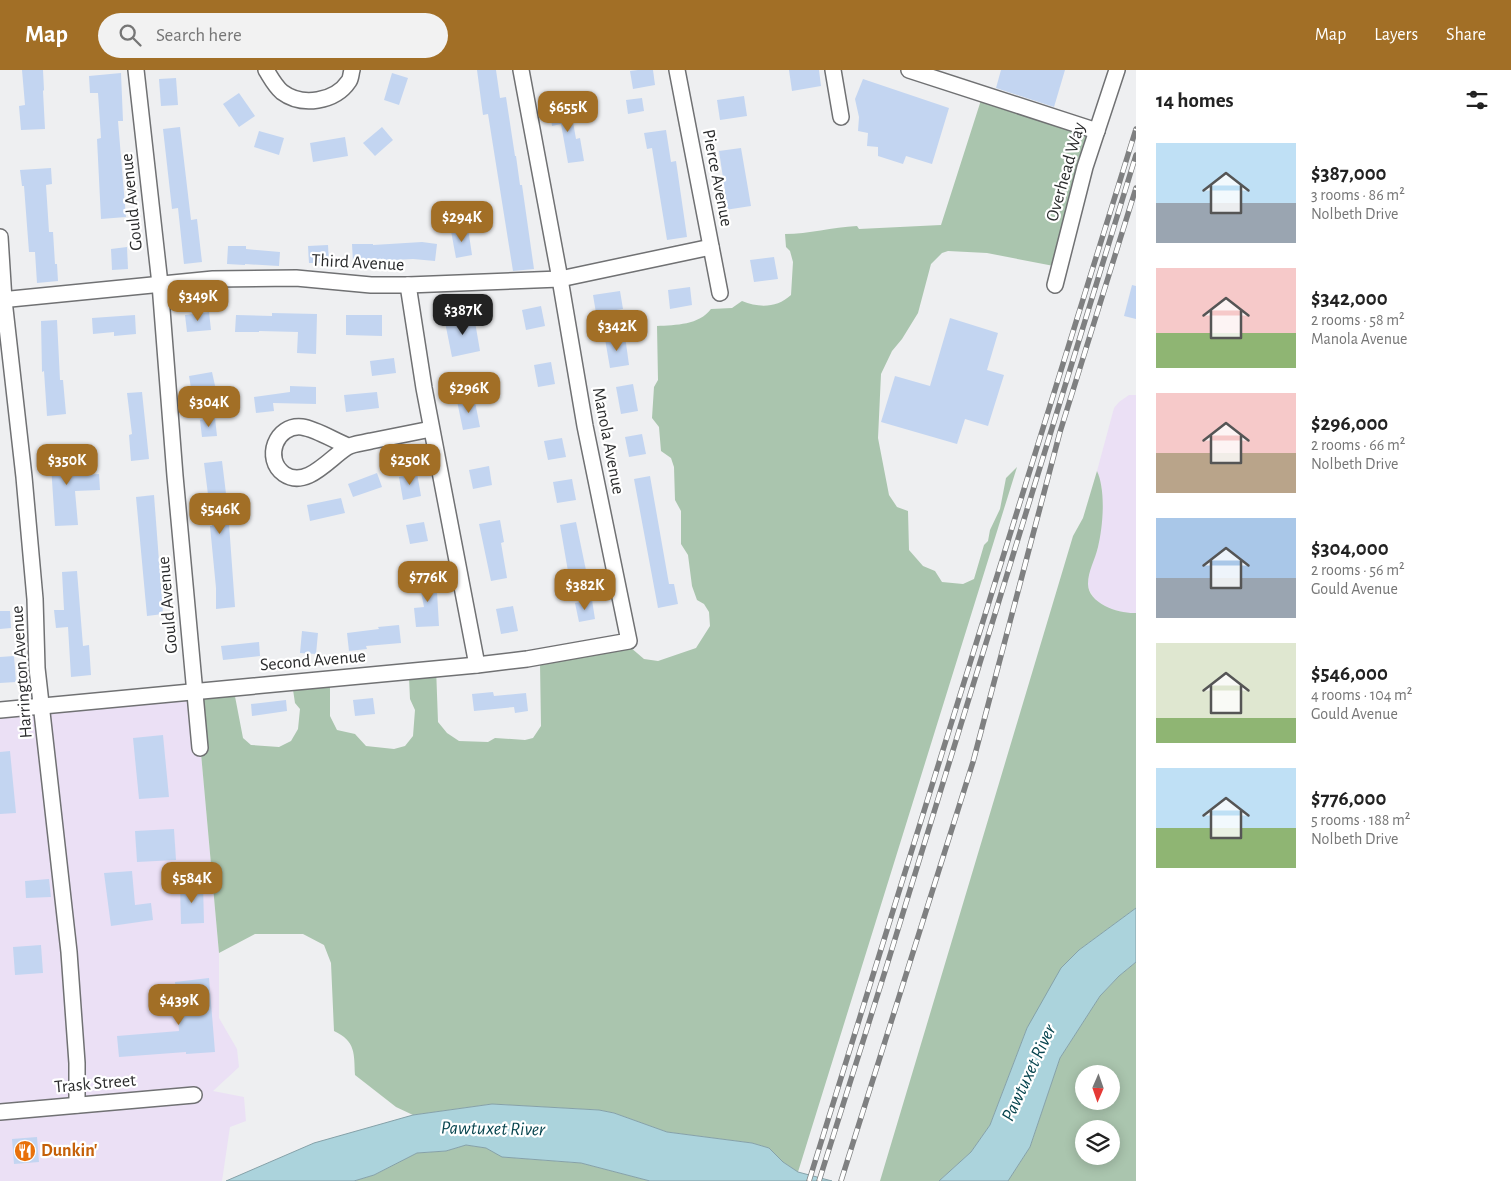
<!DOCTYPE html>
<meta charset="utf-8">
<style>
body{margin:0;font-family:"Alegreya Sans",sans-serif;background:#f2f2f2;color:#222;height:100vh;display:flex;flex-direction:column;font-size:19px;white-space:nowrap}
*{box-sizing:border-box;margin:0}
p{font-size:16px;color:#767676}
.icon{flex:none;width:28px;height:28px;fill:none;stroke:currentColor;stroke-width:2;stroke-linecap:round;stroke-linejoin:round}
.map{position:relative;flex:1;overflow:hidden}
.side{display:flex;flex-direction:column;background:#fff;width:375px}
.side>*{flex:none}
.needle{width:32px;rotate:182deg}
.controls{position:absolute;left:1075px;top:995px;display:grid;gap:10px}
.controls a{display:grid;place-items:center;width:45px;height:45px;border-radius:50%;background:#fff;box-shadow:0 2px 12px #0003;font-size:25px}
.price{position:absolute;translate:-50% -42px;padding:0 11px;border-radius:10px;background:#a26f26;color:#fff;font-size:16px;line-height:32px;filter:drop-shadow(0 1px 2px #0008)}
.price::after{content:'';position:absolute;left:50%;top:30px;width:15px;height:11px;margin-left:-8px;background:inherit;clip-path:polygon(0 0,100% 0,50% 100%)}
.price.current{background:#222;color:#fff}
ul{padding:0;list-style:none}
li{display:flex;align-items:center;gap:15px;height:125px;padding:0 20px}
li span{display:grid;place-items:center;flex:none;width:140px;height:100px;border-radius:0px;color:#555}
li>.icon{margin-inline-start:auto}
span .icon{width:60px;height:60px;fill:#fffc;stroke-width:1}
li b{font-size:21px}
h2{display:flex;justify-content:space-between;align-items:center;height:60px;padding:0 20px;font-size:21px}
header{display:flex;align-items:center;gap:30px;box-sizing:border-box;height:70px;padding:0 25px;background:#a26f26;color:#fff}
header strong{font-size:24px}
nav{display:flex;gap:28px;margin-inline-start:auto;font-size:18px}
.search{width:350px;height:45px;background:#f2f2f2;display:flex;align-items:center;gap:12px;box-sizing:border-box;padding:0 18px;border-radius:28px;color:#767676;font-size:19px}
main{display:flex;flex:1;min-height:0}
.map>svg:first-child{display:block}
.commercial{fill:#ebe0f5}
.forest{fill:#aac5ae;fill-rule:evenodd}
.water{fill:#abd3dc;stroke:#85a1a8}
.building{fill:#c3d5f1}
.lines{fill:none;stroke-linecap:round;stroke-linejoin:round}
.minor-casing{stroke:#707173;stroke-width:18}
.minor{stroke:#fff;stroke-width:15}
.rail-casing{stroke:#7f8081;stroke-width:5.5}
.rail{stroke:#fff;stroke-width:4;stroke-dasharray:11;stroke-linecap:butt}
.labels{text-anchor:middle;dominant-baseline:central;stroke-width:4.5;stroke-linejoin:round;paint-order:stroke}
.street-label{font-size:18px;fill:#2b2c2d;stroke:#fff}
.food-label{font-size:18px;font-weight:bold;fill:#c56008;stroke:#fff;text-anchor:start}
.water-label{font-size:19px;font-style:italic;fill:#08454f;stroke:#fff}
</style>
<header>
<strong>Map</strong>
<div class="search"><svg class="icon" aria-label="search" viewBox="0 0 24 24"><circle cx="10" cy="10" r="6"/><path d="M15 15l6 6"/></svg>Search here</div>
<nav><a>Map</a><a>Layers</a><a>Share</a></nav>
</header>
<main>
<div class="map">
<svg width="1136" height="1111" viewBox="0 0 1136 1111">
<rect width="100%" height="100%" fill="#eeeff1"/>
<g class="commercial">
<path d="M1129,325h7v218l-7,1 -21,-6 -13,-8 -8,-14 3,-18 8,-20 4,-60 -5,-17 17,-63 5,-6z"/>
<path d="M192,622l7,39 20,222v65l18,31 2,18 -26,24 31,6 2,24 -16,6 -8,54h-222v-474z"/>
</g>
<g class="forest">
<path d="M982,27l107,32 -30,138 -72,-14 -39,-2 -6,2 -11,11 -13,49 -16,26 -10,12 -11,23 -3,64 11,57 8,12 11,4 1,39 14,16 12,5 7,11 21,2 11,-5 10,-34 4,-4 2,-11 10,-21 6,-31 11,-11 -219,705 -15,-10 -14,-14 -17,-5 -85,-11 -53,-19 -15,-3 -107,-6 -79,11 -17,-8 -41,-32c-1,-21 1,-34 -21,-44l-3,-68 -7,-18 -21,-11h-48l-36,19 -20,-222 -7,-39 41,-6 10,52 8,7 28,2 12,-6 7,-12 2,-20 -5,-6 -3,-20 38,-6v39l7,14 18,4 11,12 28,3 11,-3 8,-10 2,-26 -5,-11 -1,-22 27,-10 2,55 9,11 12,8 29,1 7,-4 30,2 8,-2 8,-12 -1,-63 83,-22 21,18 14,2 38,-13 14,-22 -1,-14 -5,-8 -7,-4 -5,-14 -4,-31 -7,-11v-33l-6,-11 -1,-33 -3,-9 -10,-7 -2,-24 -7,-9 2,-31 4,-7 -1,-54c19,-1 42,-1 54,-17l21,-1 10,-7c17,7 35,7 49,-6l2,-33 -3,-11 -4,-4 -1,-13c24,0 47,-7 72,-8l2,3 82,-4z"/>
<path d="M1097,401c9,19 6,56 1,76 -3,13 -10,24 -10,37 0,20 32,30 48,29v295l-57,42 -52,78 -37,97 -19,27 -32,29h-59l193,-645 10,-18z"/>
<path d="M1136,892v219h-128l22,-34 30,-89 40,-62 19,-20zM1084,1004h27v27h-27zM1084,1059h27v27h-27z"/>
<path d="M466,1075l20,3 17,9 78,6 69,18h-296l20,-6 43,-22 29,-2z"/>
</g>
<g class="water">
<path d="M1136,838v54l-17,14 -19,20 -40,62 -30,89 -22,34h-69l32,-29 19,-27 37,-97 34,-60 18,-18z"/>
<path d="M492,1034l107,6 15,3 53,19 85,11 17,5 14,14 15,10 34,9h-182l-69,-18 -79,-6 -16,-9 -20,-3 -20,6 -29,2 -43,22 -20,6h-128l88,-38 99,-28z"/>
</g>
<g class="building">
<path d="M22,0h21l1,20 -1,1 2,38 -24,1 -2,-24 6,-1z"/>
<path d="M477,0h19l4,28 6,-1 9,59h1l4,29h2l12,84 -21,2 -25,-157 -5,1z"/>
<path d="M638,0h15l2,15 -22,4 -3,-18z"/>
<path d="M789,0h30l2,16 -29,5z"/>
<path d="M1001,0h64l-11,37 -58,-19z"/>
<path d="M121,3l2,48h-5l8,96 -25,2 -4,-80 4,-1 -3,-45h-8l-1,-17z"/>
<path d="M392,3l16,5 -9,27 -15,-5z"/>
<path d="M176,8l2,27 -17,1 -2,-27z"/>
<path d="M863,9l86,29 -17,56 -26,-8 -3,8 -25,-8v-9l-11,-1 1,-13 -10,-2 1,-14 -4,-18z"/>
<path d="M239,23l16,23 -16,11 -16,-23z"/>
<path d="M744,26l3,20 -27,4 -3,-20z"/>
<path d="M642,28l2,13 -16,3 -2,-14z"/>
<path d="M570,35l6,34 4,-1 4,23 -16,2 -7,-39 -9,2 -3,-18z"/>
<path d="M180,57l11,93 6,-1 5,43 -18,2 -6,-56 -6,1 -9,-80z"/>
<path d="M382,57l11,13 -18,16 -12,-13z"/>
<path d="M666,60l5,32 5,-1 11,76 -20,3 -15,-92 -5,1 -3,-16z"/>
<path d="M259,61l25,7 -5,17 -25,-8z"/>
<path d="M345,67l3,19 -35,6 -3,-19z"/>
<path d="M741,78l10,58 -26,4 -3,-19h3l-6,-40z"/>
<path d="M51,98l1,16 -6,1 3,47h4l2,32h2l1,17 -21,2 -2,-31h-6l-5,-66h-2l-2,-16z"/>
<path d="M468,158l4,27 -16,3 -5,-27z"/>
<path d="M422,172l15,2 -2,17 -22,-2 -60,3 -1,-18h21v1z"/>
<path d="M328,175l1,18h-20l-1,-17z"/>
<path d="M228,176h18v3l34,3 -1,14 -34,-2v1l-18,-1z"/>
<path d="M127,177l1,22 -16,1 -1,-21z"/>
<path d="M774,187l4,22 -24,3 -4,-22z"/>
<path d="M1132,215l4,1v33l-12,-3z"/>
<path d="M690,217l2,18 -22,4 -2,-19z"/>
<path d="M620,221l3,18 -27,4 -3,-18z"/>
<path d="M541,236l4,20 -19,4 -4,-20z"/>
<path d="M209,242l2,18 -24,2 -2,-17z"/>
<path d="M272,243l45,1 -1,40 -19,-1 1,-21 -39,-1v1h-24l1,-17 36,1z"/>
<path d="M135,245l1,19 -22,2v-4l-21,2 -1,-16z"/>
<path d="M346,245h36v21l-36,-1z"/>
<path d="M474,246l6,35 -28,6 -7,-35z"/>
<path d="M950,248l48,15 -11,37 17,5 -16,51 -23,-7 -8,25 -76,-22 14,-46 35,10z"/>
<path d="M57,250l3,60h3l3,34 -19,2 -3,-45 -2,1 -1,-51z"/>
<path d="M625,266l4,29 -19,3 -5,-29z"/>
<path d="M394,288l2,15 -24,3 -2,-15z"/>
<path d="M551,292l4,22 -17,3 -4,-22z"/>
<path d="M212,302l4,18 -24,4 -3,-18z"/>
<path d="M633,314l5,27 -17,3 -5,-27z"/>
<path d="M290,316l26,1v17l-43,-1 1,8 -18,2 -2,-16 36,-5z"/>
<path d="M142,322l7,67 -18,2 -2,-26 3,-1 -5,-41z"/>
<path d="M377,322l2,16 -33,4 -2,-17z"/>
<path d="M474,327l6,30 -17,3 -6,-29z"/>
<path d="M215,348l2,18 -15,1 -2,-17z"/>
<path d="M642,364l4,20 -17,3 -4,-20z"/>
<path d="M562,368l4,19 -18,3 -4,-19z"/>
<path d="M67,376l2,30 30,-2 1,16 -25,1 3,34 -23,1 -4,-61h-4l-1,-17z"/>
<path d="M222,391l6,49 7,97 -19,2v-21l-6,-62h2l-8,-63z"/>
<path d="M489,396l3,19 -19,4 -4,-19z"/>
<path d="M377,403l5,14 -29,10 -5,-13z"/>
<path d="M417,403l4,23 -18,4 -4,-23z"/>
<path d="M650,406l19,108h5l4,20 -20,4 -24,-129z"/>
<path d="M572,409l4,21 -19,3 -4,-21z"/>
<path d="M154,425l9,119 -16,2 -11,-119z"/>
<path d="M341,428l4,15 -35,8 -3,-16z"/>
<path d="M500,450l4,22 -3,1 6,35 -16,3 -12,-57z"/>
<path d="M424,452l4,19 -18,3 -4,-19z"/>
<path d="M576,452l12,58 -18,3 -10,-58z"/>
<path d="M77,501l6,75 6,-1 2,30 -20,2 -3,-50 -12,1 -2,-18h10l-2,-38z"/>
<path d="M433,504l4,18 2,34 -23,1 -2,-19 10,-1 -6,-30z"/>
<path d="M592,530l3,19 -16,3 -4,-19z"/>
<path d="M513,536l5,25 -17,3 -5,-25z"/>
<path d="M0,541h10l1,17 -11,1z"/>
<path d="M399,555l2,18 -35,3 1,3 -18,2 -2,-18 32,-4 -1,-2z"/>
<path d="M302,561l16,2 -2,21 -16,-1z"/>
<path d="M259,572l1,14 -37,4 -2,-14z"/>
<path d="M14,586l2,26 -16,1v-26z"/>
<path d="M493,622l1,4 32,-3 2,18 -13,2 -1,-6 -40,4 -2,-17z"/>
<path d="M373,628l2,16 -20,2 -2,-16z"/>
<path d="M286,630l1,11 -35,5 -1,-12z"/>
<path d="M163,665l6,62 -30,2 -6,-61z"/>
<path d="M10,681l6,62 -16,1v-62z"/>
<path d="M174,759l2,31 -39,2 -2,-31z"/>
<path d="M132,801l3,34 16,-2 2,17 -42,6 -7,-53z"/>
<path d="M49,809l2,18 -25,1 -1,-17z"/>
<path d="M203,814l1,39 -23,1 -1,-39z"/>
<path d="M41,875l2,28 -28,2 -2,-28z"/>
<path d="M209,908l6,74 -29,2v-2l-67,5 -2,-21 62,-5 -4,-49z"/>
<path d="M37,1067l2,25 -25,2 -2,-25z"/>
</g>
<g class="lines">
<g class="minor-casing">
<g id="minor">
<path d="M136,0l24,214 15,192 25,272"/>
<path d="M266,0c5,8 9,16 16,22 20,15 53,10 67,-11 2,-3 2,-8 3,-11"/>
<path d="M677,0l43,223"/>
<path d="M833,0l8,47"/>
<path d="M909,0l188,61"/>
<path d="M0,167l4,63 20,177 11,122 2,69 32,284 8,111v42"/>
<path d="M408,215l16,103 53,277"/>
<path d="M1055,215l30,-118 32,-97"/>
<path d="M0,230l213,-21 83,-1 75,7h37l152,-6 151,-32"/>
<path d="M348,376c-13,-5 -32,-17 -46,-19 -26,-3 -39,32 -18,47 22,15 45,-15 62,-26 7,-5 18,-5 25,-7 20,-4 40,-8 60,-12"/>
<path d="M0,640l477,-45 50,-6 102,-18 -44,-215 -25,-147 -39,-209"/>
<path d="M0,1042l194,-17"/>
</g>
</g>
<use href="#minor" class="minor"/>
<g class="rail-casing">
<g id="rail">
<path d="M809,1111l327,-1052"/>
<path d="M819,1111l68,-216 249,-810"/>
<path d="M841,1111l132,-419 87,-330 76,-244"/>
</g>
</g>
<use href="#rail" class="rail"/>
</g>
<defs>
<g id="restaurant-disc" transform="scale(1.125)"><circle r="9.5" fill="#e8710a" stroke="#fff"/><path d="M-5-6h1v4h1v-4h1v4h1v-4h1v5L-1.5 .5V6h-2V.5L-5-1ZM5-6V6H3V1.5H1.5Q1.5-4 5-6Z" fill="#fff"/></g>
</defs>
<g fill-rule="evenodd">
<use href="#restaurant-disc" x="25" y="1081"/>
</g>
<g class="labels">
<g class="street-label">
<text transform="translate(1066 102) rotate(-74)">Overhead Way</text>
<text transform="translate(717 108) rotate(79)">Pierce Avenue</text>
<text transform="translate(132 132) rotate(-96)">Gould Avenue</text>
<text transform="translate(358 193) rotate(3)">Third Avenue</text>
<text transform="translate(608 371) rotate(79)">Manola Avenue</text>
<text transform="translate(168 535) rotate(-95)">Gould Avenue</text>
<text transform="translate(313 591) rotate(-5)">Second Avenue</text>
<text transform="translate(22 602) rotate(-94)">Harrington Avenue</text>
<text transform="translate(95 1014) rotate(-5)">Trask Street</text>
</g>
<g class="food-label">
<text x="41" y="1081">Dunkin'</text>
</g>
<g class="water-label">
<text transform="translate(1029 1003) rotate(-65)">Pawtuxet River</text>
<text transform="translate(493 1059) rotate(1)">Pawtuxet River</text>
</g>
</g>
</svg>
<div class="controls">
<a><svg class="needle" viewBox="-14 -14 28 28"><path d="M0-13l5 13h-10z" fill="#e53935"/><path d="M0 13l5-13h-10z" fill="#767676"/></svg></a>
<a><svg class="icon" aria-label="layers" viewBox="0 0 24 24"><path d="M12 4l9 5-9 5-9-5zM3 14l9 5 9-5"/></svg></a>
</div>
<b class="price" style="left:568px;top:63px">$655K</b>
<b class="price" style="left:462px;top:173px">$294K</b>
<b class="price" style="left:198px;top:252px">$349K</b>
<b class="price current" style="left:463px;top:266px">$387K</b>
<b class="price" style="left:617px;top:282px">$342K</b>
<b class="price" style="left:469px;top:344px">$296K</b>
<b class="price" style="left:209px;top:358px">$304K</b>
<b class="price" style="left:67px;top:416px">$350K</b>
<b class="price" style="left:410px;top:416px">$250K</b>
<b class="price" style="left:220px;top:465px">$546K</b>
<b class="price" style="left:428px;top:533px">$776K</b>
<b class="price" style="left:585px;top:541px">$382K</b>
<b class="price" style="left:192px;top:834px">$584K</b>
<b class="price" style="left:179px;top:956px">$439K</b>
</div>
<section class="side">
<h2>14 homes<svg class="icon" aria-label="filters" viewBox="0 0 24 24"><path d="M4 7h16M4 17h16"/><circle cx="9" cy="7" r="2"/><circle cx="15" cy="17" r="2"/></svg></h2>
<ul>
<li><span style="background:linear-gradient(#bfe0f5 60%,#9aa5b1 0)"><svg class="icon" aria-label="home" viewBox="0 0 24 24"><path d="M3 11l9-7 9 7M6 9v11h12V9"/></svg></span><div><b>$387,000</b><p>3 rooms · 86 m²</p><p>Nolbeth Drive</p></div></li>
<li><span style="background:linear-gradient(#f6c9c9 65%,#8fb573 0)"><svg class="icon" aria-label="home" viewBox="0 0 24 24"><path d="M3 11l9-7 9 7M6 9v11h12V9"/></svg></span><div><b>$342,000</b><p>2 rooms · 58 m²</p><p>Manola Avenue</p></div></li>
<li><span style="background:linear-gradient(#f6c9c9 60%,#b9a48a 0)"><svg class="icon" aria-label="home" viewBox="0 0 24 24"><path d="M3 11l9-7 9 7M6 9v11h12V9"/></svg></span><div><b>$296,000</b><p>2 rooms · 66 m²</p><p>Nolbeth Drive</p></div></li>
<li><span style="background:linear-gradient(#a9c7e8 60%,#9aa5b1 0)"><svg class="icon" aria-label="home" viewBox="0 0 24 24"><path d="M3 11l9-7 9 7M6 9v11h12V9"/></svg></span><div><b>$304,000</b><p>2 rooms · 56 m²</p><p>Gould Avenue</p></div></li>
<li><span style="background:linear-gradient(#dfe7d0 75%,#8fb573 0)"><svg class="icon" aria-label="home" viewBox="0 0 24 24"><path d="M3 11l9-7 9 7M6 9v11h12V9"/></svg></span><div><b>$546,000</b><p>4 rooms · 104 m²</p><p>Gould Avenue</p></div></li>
<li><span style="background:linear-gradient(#bfe0f5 60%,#8fb573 0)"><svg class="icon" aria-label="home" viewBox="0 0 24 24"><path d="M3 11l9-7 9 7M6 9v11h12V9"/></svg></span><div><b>$776,000</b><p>5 rooms · 188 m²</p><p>Nolbeth Drive</p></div></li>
</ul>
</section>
</main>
